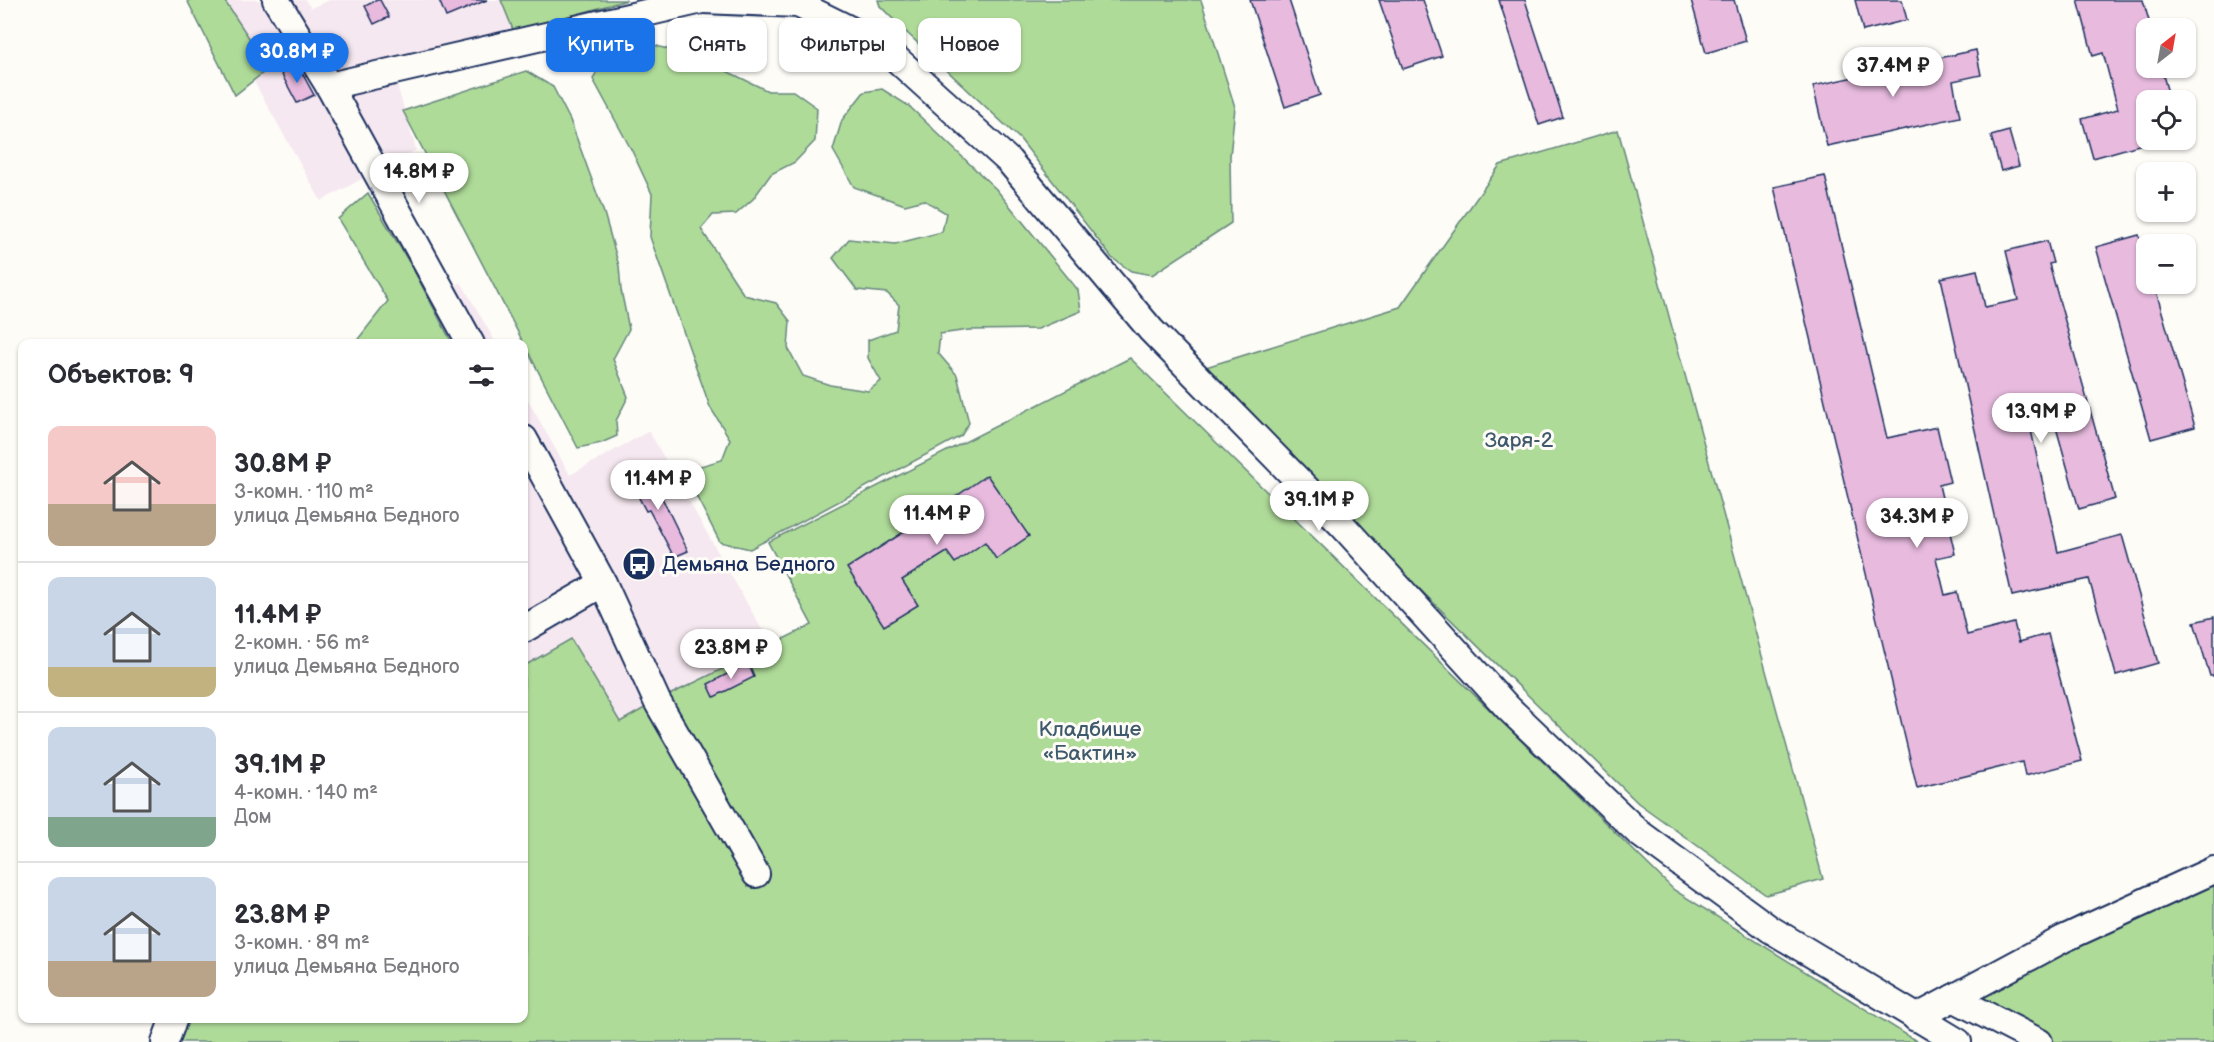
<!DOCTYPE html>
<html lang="ru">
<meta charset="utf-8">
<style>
body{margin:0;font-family:"Balsamiq Sans",sans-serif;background:#f7f7f7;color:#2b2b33;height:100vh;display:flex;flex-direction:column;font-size:22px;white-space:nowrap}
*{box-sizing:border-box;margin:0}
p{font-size:20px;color:#7c7c81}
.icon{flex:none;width:33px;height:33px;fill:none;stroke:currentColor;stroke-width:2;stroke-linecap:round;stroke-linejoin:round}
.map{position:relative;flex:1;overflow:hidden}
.side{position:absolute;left:18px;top:339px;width:510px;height:684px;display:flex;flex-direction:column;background:#fff;border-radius:12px;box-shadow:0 2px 4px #0004}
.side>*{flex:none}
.top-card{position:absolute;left:546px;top:18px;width:570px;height:54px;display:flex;gap:12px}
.needle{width:39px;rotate:31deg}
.fabs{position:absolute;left:2136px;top:18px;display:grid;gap:12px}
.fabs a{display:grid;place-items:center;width:60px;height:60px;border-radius:12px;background:#fff;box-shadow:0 2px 4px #0004;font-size:30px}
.price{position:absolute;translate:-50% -51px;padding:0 14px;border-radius:21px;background:#fff;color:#222;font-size:20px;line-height:39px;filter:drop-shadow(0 2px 3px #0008)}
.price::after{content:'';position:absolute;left:50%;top:36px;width:18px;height:14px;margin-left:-9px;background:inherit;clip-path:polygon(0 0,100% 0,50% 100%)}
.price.selected{background:#1a73e8;color:#fff}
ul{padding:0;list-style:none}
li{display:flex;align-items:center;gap:18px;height:150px;padding:0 30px}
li+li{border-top:2px solid #e1e1e2}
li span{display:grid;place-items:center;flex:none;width:168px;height:120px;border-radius:12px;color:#555}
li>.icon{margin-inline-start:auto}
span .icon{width:72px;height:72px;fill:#fffc;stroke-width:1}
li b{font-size:26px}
h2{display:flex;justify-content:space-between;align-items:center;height:72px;padding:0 30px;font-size:26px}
.pill{padding:0 21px;border-radius:12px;background:#fff;box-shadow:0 2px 4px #0004;font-size:21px;line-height:54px}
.pill.selected{background:#1a73e8;color:#fff}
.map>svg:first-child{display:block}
.built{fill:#f6e8f0}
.green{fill:#afdb99;stroke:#65857c;stroke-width:1.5}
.building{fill:#e7bade;stroke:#1b2f5e;stroke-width:1.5}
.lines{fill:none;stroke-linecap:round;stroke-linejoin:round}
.minor-casing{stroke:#1b2f5e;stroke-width:30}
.minor{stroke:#fdfcf7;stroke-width:26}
.labels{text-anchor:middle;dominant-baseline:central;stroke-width:6;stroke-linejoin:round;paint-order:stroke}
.park-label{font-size:21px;fill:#405a6d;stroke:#fdfcf7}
.poi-label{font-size:21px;fill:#1b2f5e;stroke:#fdfcf7;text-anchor:start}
</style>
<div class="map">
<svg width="2214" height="1042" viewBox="0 0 2214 1042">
<rect width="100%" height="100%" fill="#fdfcf7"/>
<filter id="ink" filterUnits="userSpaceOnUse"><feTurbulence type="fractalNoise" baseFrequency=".0167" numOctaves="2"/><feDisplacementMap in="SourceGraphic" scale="12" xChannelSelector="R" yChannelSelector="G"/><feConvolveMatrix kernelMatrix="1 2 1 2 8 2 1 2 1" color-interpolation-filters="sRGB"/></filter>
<g filter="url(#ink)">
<g class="built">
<path d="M208,0h97l6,8 19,-8h171l13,32 -123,32 25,86 -95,51z"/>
<path d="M461,282l35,61h-112l-7,-13z"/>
<path d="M524,393l46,82 79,-44 120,211 -156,88 -89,-63z"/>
</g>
<g class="green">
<path d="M187,0h37l45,68 -34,27z"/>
<path d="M501,0h126l-113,32z"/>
<path d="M878,0h323l34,107 -5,49 1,67 -79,52 -21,-4 -19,-13 -92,-119 -115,-108 -25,-25z"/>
<path d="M654,45l56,18 58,28h25l24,17 -2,33 -20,21 -24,12 -18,25 -17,15 -23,1 -12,14 43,66 32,8 14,18 -2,27 15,28 27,9 38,6 13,-10 -13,-23v-18l28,-10 3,-25 -12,-12 -30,-3 -24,-32 16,-19 46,5 47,-12 4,-19 -22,-13 -19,5 -51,-18 -21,-37 9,-30 22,-28 18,-3 27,17 87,83 82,101 3,21 -43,18 -69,1 -29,4 -2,19 19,22 12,48 -8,13 -211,113 -30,-7 -31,-60 4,-14 29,-8 8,-21 -20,-32 -60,-170 2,-43 -20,-43 -39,-72 13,-26z"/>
<path d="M526,71l27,16 17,33 34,93 15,53 2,24 8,39 -16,30 15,38 -12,24 1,15 -16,7 -23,5 -175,-337z"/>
<path d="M1618,130l205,749 -57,16 -128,-92 -442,-433 204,-63 100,-142z"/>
<path d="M368,193l45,76 39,74h-97l33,-42 -50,-82z"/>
<path d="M1130,358l544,532 244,152h-1738l9,-23 335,-1v-352l47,-27 49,83 37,-21 155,-76 -44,-83z"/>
<path d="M2214,883v159h-184l-94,-47 146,-81z"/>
</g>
<g class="building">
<path d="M377,0h3l9,17 -15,7 -9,-18z"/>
<path d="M439,0h48l-41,17z"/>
<path d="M1250,0h39l31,95 -35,12z"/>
<path d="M1379,0h44l19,56 -39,13z"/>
<path d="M1499,0h26l38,117 -24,8z"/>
<path d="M1691,0h43l12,41 -40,12z"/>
<path d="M1855,0h47l5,20 -44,11z"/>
<path d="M2078,0h65l8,28h-5v40h15l9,32h-24v43l-53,15 -11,-39 36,-10 -15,-56 -10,3z"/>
<path d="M1976,50l5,25 -28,6 7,36 -133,29 -14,-60z"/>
<path d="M297,64l17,31 -17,8 -16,-30z"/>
<path d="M2009,131l10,35 -18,5 -10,-35z"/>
<path d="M1825,176l62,262 50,-11 13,55 -11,3 16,69 -19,4 9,37 12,-3 10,43 47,-12 5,19 29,-8 34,127 -57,15 -3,-14 -105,26 -143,-601z"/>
<path d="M2139,235l7,24v25h8l41,143 -44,12 -55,-192z"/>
<path d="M2047,241l6,22 -4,1 66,235 -36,10 -29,-103 -23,6 31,140 64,-17 36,128 -42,12 -27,-96 -77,17 -71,-318 36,-8 8,37 33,-7 -12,-49z"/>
<path d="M648,469l40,82 -14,6 -25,-47 -3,1 -17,-32z"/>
<path d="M987,475l42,61 -33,23 -11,-17 -30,21 -8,-11 -45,28 16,25 -34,21 -37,-58 68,-43z"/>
<path d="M2214,617v59h-4l-16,-54z"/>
<path d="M718,630l11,19 -29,16 -11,-20z"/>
<path d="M748,663l6,14 -40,20 -6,-13z"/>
</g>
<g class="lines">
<g class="minor-casing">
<g id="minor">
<path d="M276,0l53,86 142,258"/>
<path d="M703,0l95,4 83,41 128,116 142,169 192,196 165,182 131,125 131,96 188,113"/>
<path d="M329,86l373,-86"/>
<path d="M524,439l79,144 54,118 99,173"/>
<path d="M524,629l79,-46"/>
<path d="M1953,998l86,44"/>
<path d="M1916,1018l147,-79 151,-69"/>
<path d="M165,1042l9,-24"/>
</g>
</g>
<use href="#minor" class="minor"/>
</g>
</g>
<defs>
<g id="bus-disc" transform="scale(1.725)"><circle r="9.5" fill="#1b2f5e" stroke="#fdfcf7"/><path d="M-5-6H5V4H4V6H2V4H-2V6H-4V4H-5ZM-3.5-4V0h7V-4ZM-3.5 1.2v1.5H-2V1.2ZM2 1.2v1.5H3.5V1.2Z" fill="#fff"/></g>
</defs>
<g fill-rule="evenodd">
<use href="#bus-disc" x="639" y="564"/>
</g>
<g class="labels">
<g class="park-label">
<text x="1519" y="440">Заря-2</text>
<text x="1090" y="729">Кладбище<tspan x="1090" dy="24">«Бактин»</tspan></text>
</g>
<g class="poi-label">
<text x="662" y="564">Демьяна Бедного</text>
</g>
</g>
</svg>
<div class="fabs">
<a><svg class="needle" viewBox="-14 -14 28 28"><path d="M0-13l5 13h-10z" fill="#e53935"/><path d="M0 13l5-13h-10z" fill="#7c7c81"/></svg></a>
<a><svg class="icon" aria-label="locate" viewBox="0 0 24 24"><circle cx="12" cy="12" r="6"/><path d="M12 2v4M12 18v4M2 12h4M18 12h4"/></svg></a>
<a>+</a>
<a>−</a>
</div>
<b class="price selected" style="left:297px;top:84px">30.8M ₽</b>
<b class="price" style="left:1893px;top:98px">37.4M ₽</b>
<b class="price" style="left:419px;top:204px">14.8M ₽</b>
<b class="price" style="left:2041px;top:444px">13.9M ₽</b>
<b class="price" style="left:658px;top:511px">11.4M ₽</b>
<b class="price" style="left:1319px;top:532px">39.1M ₽</b>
<b class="price" style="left:937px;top:546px">11.4M ₽</b>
<b class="price" style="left:1917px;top:549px">34.3M ₽</b>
<b class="price" style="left:731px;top:680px">23.8M ₽</b>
<div class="top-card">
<a class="pill selected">Купить</a>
<a class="pill">Снять</a>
<a class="pill">Фильтры</a>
<a class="pill">Новое</a>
</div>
<section class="side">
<h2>Объектов: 9<svg class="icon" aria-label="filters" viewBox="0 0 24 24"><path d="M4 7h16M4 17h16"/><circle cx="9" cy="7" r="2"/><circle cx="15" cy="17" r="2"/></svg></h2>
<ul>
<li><span style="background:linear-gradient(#f6c9c9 65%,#b9a48a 0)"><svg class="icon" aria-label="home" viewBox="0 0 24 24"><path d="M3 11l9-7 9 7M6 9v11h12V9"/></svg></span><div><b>30.8M ₽</b><p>3-комн. · 110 m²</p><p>улица Демьяна Бедного</p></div></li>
<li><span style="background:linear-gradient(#c9d6e8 75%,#c2b280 0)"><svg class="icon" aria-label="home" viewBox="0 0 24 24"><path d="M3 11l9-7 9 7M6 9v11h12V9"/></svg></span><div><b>11.4M ₽</b><p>2-комн. · 56 m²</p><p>улица Демьяна Бедного</p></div></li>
<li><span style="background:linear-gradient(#c9d6e8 75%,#7fa58c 0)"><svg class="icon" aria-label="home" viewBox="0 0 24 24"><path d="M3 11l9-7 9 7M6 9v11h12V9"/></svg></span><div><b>39.1M ₽</b><p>4-комн. · 140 m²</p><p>Дом</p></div></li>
<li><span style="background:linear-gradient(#c9d6e8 70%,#b9a48a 0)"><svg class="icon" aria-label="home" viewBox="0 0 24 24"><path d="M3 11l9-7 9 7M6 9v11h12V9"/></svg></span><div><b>23.8M ₽</b><p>3-комн. · 89 m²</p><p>улица Демьяна Бедного</p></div></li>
</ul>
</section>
</div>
